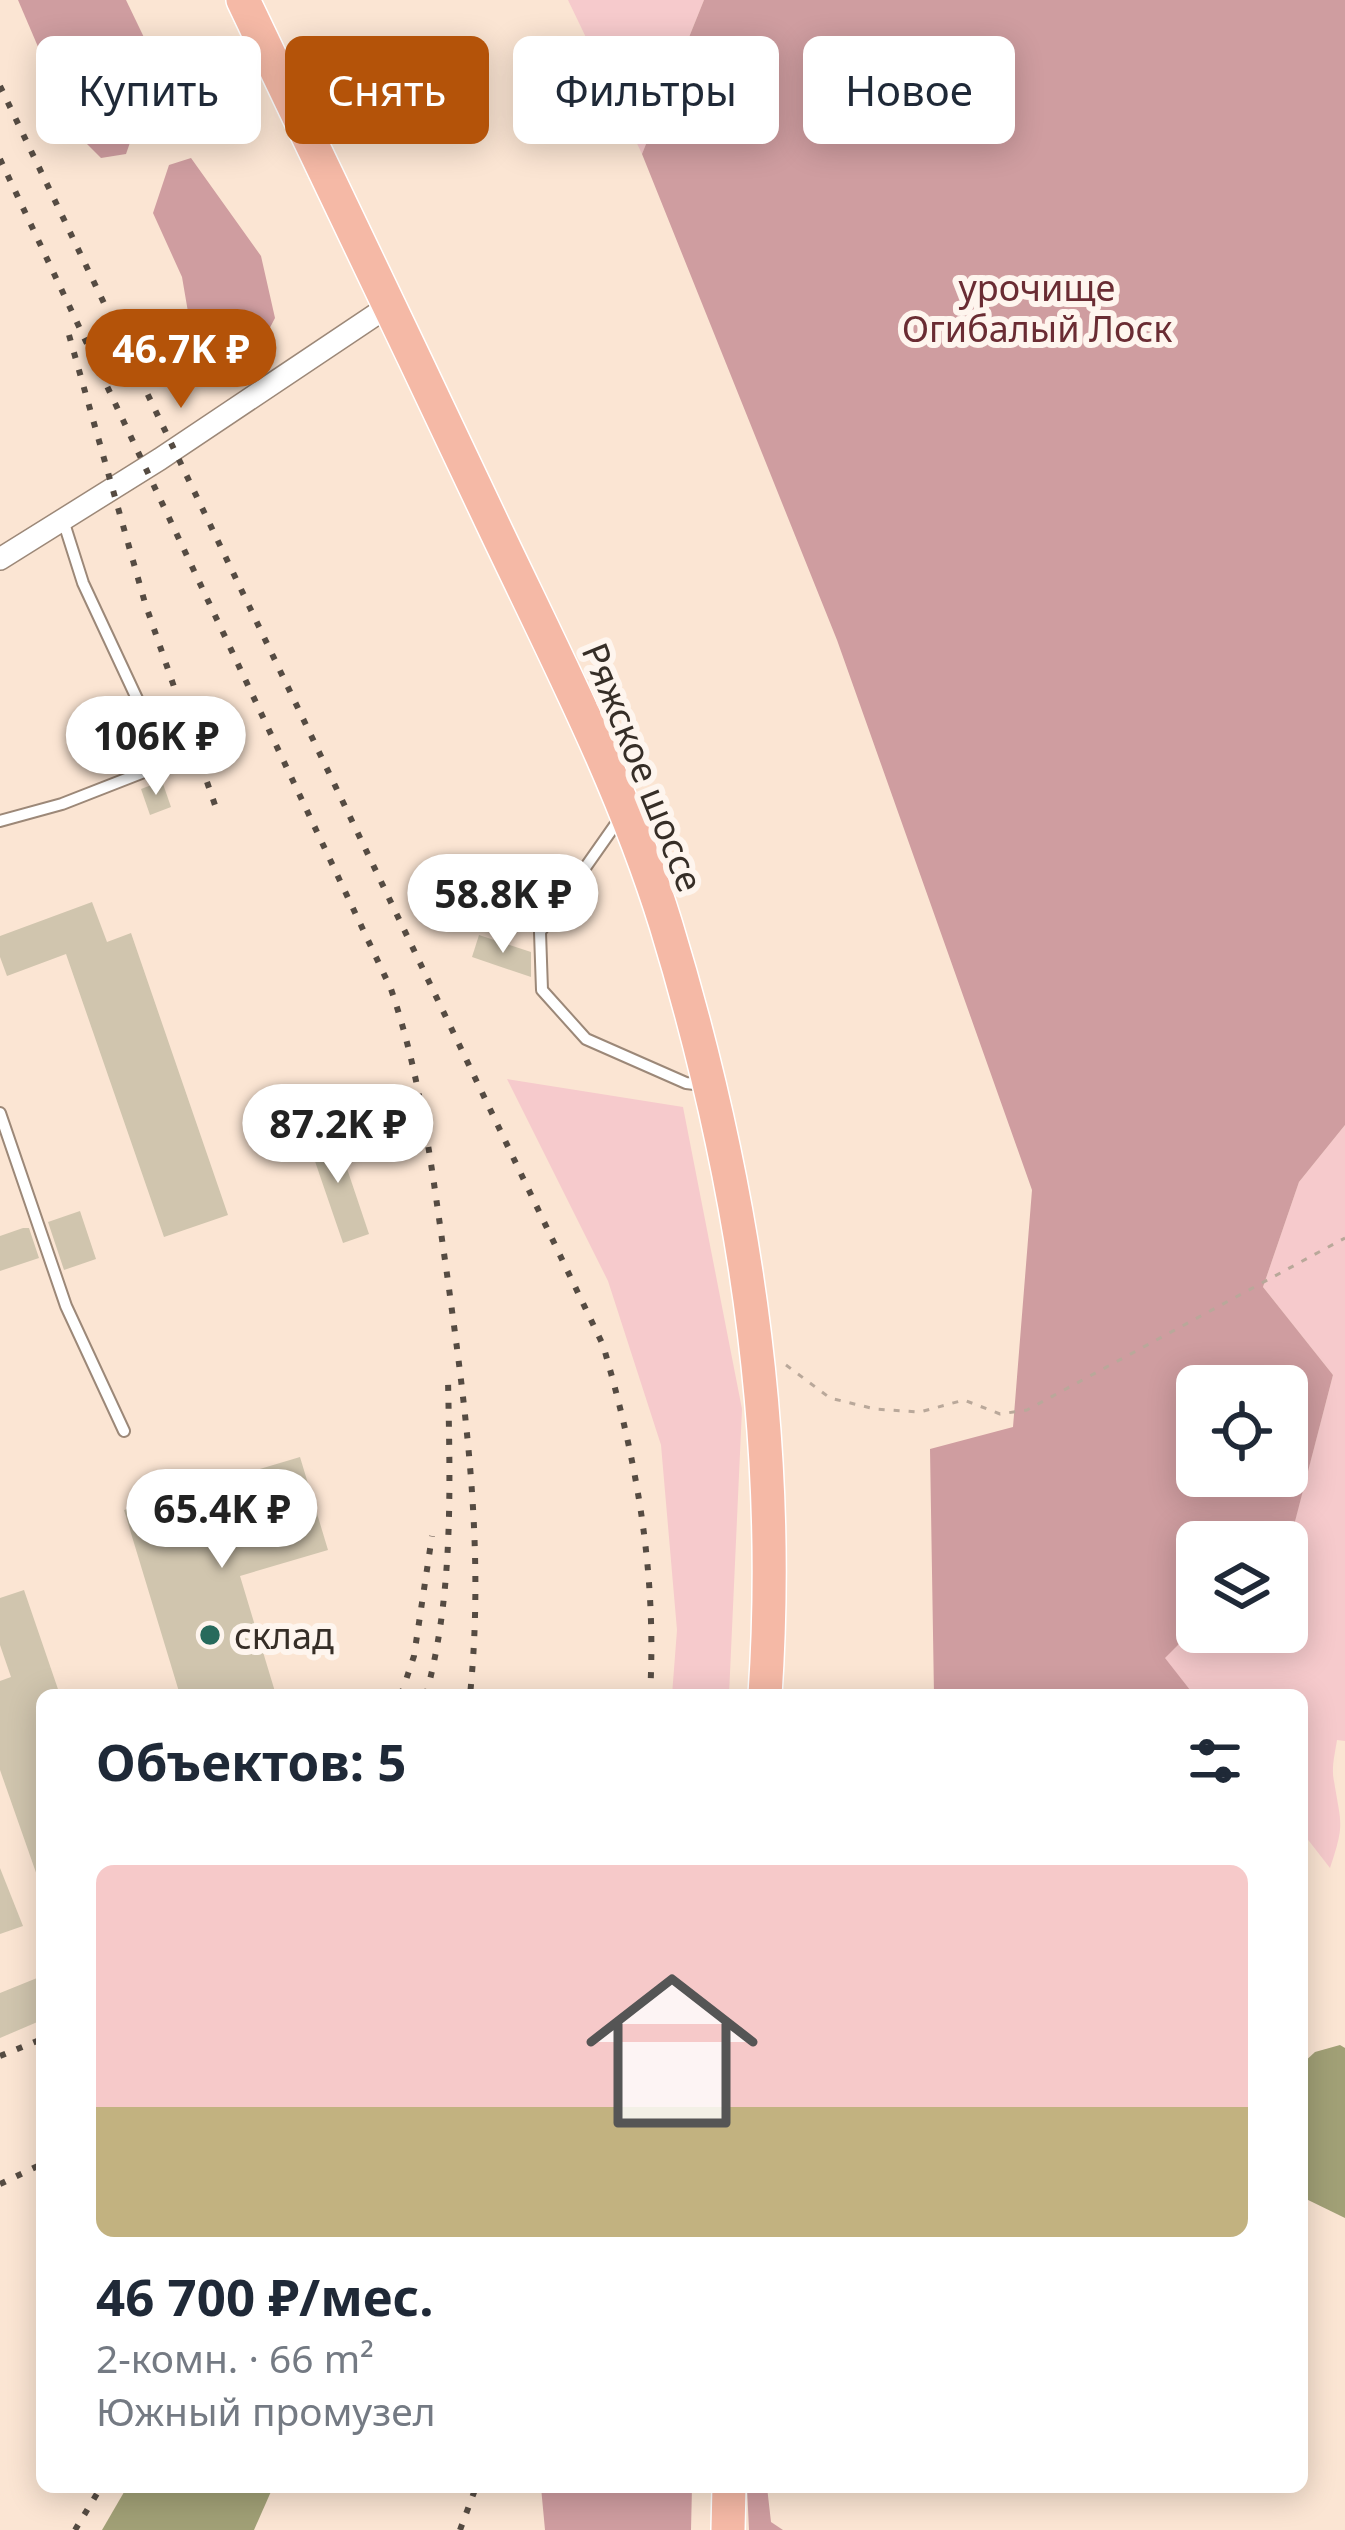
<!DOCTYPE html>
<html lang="ru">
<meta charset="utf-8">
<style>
body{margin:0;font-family:"Noto Sans",sans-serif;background:#f6f6f7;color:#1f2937;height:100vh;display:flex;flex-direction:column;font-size:45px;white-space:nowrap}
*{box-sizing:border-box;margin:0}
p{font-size:39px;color:#747a83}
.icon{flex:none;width:66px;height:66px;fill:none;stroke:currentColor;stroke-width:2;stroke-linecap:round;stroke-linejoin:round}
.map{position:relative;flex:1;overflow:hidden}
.side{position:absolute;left:36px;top:1689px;width:1272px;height:804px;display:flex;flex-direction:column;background:#fff;border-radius:18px;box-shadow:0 6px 30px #0003}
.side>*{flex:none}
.hud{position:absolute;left:36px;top:36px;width:1275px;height:108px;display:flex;gap:24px}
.fabs{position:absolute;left:1176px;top:1365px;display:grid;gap:24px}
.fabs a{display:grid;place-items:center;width:132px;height:132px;border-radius:18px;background:#fff;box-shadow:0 6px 30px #0003;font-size:60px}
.price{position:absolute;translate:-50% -102px;padding:0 27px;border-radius:42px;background:#fff;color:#222;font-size:39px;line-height:78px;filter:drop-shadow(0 3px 6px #0008)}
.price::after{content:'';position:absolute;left:50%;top:72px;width:36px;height:27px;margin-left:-18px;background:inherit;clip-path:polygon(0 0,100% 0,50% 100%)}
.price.active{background:#b45309;color:#fff}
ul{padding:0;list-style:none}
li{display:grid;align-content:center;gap:24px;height:636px;padding:0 60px}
li span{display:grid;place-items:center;height:372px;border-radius:18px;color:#555}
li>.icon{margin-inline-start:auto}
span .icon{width:216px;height:216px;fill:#fffc;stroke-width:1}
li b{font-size:51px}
h2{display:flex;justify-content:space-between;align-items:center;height:144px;padding:0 60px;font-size:51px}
.tag{padding:0 42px;border-radius:18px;background:#fff;box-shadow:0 6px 30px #0003;font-size:42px;line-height:108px}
.tag.active{background:#b45309;color:#fff}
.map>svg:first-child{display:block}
.green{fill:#f6cacc}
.forest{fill:#cf9da0;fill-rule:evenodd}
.water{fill:#a1a076}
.building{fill:#d0c5ae}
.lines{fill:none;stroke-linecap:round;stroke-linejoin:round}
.lane-casing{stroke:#9c8878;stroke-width:14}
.street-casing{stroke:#9c8878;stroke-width:24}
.primary-casing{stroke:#fff;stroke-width:36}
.path{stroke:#b9a89a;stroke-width:3;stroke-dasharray:6 9;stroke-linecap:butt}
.lane{stroke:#fff;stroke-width:10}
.street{stroke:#fff;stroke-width:21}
.primary{stroke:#f5b9a6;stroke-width:33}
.rail{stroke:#554b42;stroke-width:6;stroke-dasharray:6 12;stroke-linecap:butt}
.poi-dot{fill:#276a5c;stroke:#fef5ee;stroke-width:4.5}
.labels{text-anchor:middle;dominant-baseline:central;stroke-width:12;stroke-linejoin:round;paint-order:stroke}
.park-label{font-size:36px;fill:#6a2c33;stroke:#fef5ee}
.street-label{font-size:36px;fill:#362e27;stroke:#fef5ee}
.poi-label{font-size:36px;fill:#362e27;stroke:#fef5ee;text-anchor:start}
</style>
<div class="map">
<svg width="1345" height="2530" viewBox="0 0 1345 2530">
<rect width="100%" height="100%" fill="#fbe5d3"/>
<g class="green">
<path d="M568,0h136l-62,154z"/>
<path d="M507,1079l176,28 59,302 -13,286h-57l5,-65 -16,-185 -53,-164z"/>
<path d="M1345,1125v616l-8,-1c-2,13 -6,29 -3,41 7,44 11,42 -4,87l-28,-36v-137h-108l-30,-37 33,-32v6h90v-90h-5l10,-10 41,-157 -70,-88 36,-105z"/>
</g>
<g class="forest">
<path d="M18,0h108l25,52 -4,42 -21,60 -25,4 -27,-27z"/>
<path d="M704,0h641v1125l-46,57 -36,105 70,88 -41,158 -10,9h-85v84l-32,32 29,37h-260l-4,-246 83,-22 19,-237 -195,-550 -195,-486zM1197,1386h90v90h-90z"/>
<path d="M191,158l70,98 14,62 -22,42 -39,4 -20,-17 -12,-70 -29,-64 16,-48z"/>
<path d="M541,2487h151l-1,43h-146z"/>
<path d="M747,2487h20l4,35 12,8h-34z"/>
</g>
<g class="water">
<path d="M1340,2045l5,3v170l-41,-20 -2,-7v-127l13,-12z"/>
<path d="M127,2487h146l-19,43h-152z"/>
</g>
<g class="building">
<path d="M162,781l9,26 -21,8 -9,-26z"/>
<path d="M92,902l15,40 24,-9 97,282 -64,22 -98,-283 -59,22 -7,-19v-21z"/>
<path d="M479,935l52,17v25l-59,-20z"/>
<path d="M334,1130l35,104 -26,9 -36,-105z"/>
<path d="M80,1211l16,48 -32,11 -16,-48z"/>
<path d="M23,1228h6l10,30 -39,13v-35z"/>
<path d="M300,1457l28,93 -88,26 36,119h-96l-56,-185z"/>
<path d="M24,1590l36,105h-18l-2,189 -40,-114v-89l11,-4 -11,-32v-47z"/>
<path d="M0,1868l23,58 -23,8z"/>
<path d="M42,1976v44l-42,18v-45z"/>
</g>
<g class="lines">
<g class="lane-casing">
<g id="lane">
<path d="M620,818l-80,114 2,58 44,49 100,44 17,2"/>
<path d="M0,821l62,-17 105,-41 -84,-180 -20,-63"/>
<path d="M0,1113l66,193 58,125"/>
</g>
</g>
<g class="street-casing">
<path id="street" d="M0,559l160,-100 230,-154"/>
</g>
<g class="primary-casing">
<g id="primary">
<path d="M243,0c85,177 170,355 254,533 61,128 127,256 169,392 76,249 117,509 99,770"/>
<path d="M728,2530l1,-43"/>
</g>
</g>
<path class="path" d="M786,1365l44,33 45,11 45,3 44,-12 36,14 27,-4 318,-172"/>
<use href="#lane" class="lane"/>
<use href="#street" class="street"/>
<use href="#primary" class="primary"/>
<g class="rail">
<path d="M0,86l603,1259c34,116 54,229 47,350"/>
<path d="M0,159l391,830c31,91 41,183 55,278 20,145 39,281 24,428"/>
<path d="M69,335l76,268 70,202"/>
<path d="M401,1695l13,-39 18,-120"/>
<path d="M426,1695c28,-102 24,-211 22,-316"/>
<path d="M0,2056l42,-17"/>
<path d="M0,2184l42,-20"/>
<path d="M75,2530l26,-43"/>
<path d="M460,2530l16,-43"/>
</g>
</g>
<circle class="poi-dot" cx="210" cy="1635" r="12"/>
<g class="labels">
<g class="park-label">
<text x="1037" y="287">урочище<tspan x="1037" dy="41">Огибалый Лоск</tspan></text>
</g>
<g class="street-label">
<text transform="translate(643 767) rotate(68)">Ряжское шоссе</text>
</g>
<g class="poi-label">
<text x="234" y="1635">склад</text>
</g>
</g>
</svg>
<div class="fabs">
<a><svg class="icon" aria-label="locate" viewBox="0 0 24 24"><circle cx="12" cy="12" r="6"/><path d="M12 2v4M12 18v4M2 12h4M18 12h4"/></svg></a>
<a><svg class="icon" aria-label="layers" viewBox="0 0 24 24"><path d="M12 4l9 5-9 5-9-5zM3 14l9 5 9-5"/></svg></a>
</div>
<b class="price active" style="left:181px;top:411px">46.7K ₽</b>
<b class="price" style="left:156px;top:798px">106K ₽</b>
<b class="price" style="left:503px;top:956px">58.8K ₽</b>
<b class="price" style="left:338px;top:1186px">87.2K ₽</b>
<b class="price" style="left:222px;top:1571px">65.4K ₽</b>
<div class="hud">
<a class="tag">Купить</a>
<a class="tag active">Снять</a>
<a class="tag">Фильтры</a>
<a class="tag">Новое</a>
</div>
<section class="side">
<h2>Объектов: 5<svg class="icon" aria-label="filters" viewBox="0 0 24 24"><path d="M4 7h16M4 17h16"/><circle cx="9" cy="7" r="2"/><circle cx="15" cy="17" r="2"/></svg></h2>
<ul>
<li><span style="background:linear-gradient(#f6c9c9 65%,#c2b280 0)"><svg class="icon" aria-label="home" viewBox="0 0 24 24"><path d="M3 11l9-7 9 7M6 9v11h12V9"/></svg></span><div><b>46 700 ₽/мес.</b><p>2-комн. · 66 m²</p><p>Южный промузел</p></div></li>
</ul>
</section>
</div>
